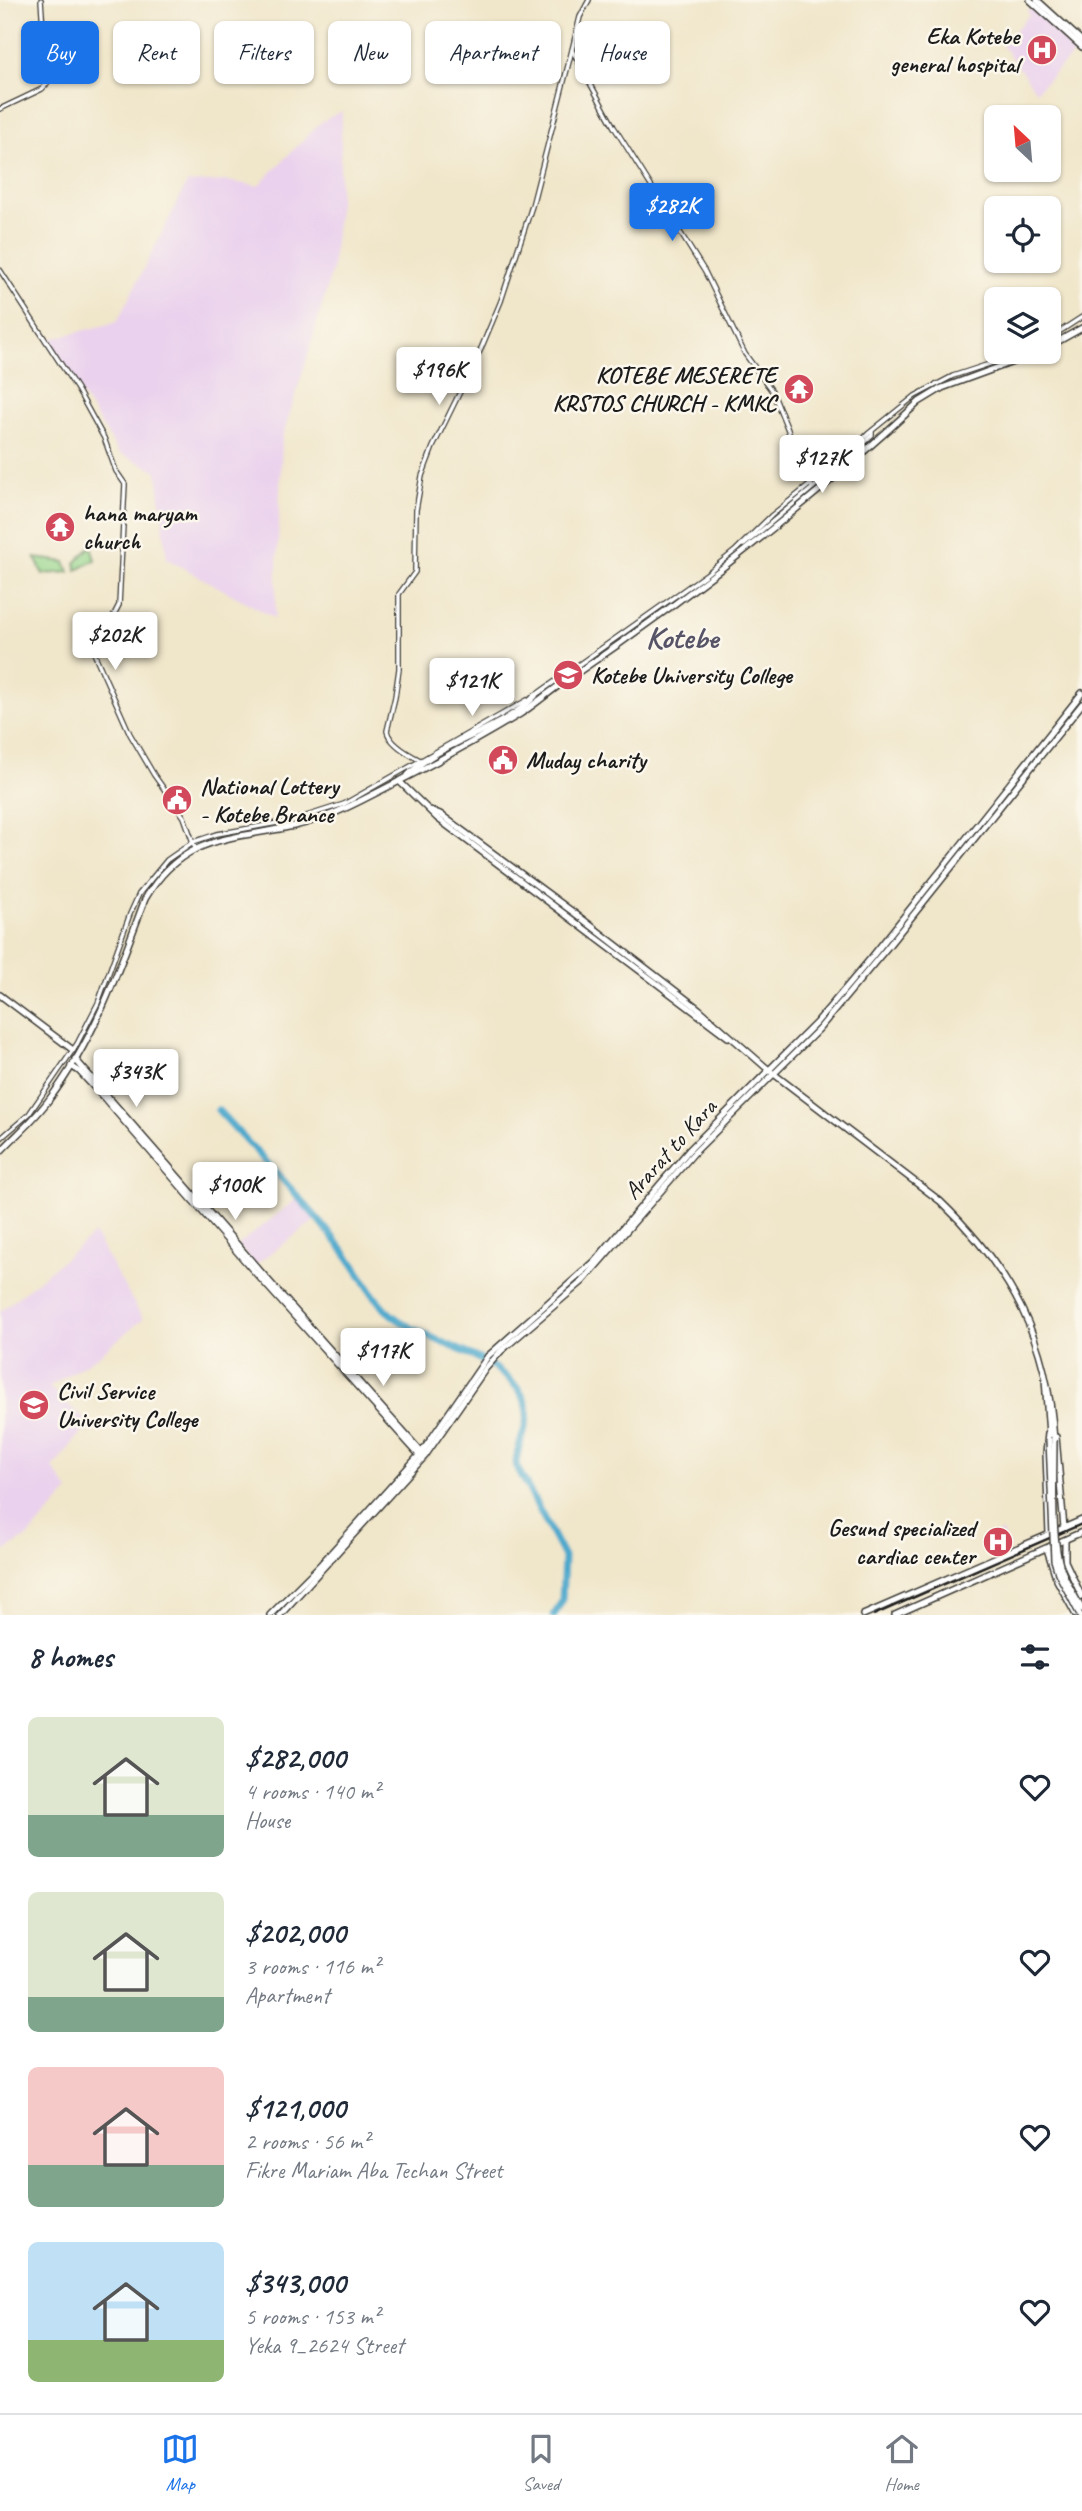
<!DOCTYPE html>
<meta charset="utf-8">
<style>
body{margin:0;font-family:Caveat,sans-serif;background:#f6f6f7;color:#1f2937;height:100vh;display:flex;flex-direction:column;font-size:26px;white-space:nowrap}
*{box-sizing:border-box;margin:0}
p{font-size:23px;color:#747a83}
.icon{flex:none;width:38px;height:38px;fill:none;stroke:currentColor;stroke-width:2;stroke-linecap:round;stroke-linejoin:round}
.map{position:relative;height:1615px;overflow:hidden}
.drawer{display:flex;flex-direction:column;background:#fff;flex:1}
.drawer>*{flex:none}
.top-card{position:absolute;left:21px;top:21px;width:700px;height:63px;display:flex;gap:14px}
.needle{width:46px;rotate:334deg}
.tools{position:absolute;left:984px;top:105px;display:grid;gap:14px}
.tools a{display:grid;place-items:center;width:77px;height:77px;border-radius:10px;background:#fff;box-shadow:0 2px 5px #0004;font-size:35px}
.price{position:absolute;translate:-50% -60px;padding:0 16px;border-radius:7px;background:#fff;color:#222;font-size:23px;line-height:46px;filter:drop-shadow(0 2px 4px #0008)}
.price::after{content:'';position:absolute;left:50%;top:42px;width:21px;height:16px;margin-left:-10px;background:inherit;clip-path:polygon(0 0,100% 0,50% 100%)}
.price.current{background:#1a73e8;color:#fff}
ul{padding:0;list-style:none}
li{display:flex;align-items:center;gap:21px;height:175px;padding:0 28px}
li span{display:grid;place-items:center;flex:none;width:196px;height:140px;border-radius:10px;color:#555}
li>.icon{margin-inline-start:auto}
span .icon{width:84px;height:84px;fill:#fffc;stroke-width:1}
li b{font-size:30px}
h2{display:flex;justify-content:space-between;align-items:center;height:84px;padding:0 28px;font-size:30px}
.pill{padding:0 24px;border-radius:10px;background:#fff;box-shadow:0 2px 5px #0004;font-size:24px;line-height:63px}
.pill.current{background:#1a73e8;color:#fff}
.dock{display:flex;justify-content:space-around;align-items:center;height:98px;border-top:2px solid #e0e1e3;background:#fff;font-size:19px;color:#747a83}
.dock a{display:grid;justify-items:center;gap:4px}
.dock .current{color:#1a73e8}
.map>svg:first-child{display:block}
.built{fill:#ead1ed}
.green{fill:#97d58b;stroke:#5a7854;stroke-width:2}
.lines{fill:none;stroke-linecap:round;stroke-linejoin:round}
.river{stroke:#4ea9cc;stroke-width:7}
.minor-casing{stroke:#3c3a36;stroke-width:6}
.major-casing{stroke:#3c3a36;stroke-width:8}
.minor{stroke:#fff;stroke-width:3.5}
.major{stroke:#fff;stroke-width:5}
.tram{stroke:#1c1c1c;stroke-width:2}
.major-bridge-casing{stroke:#3c3a36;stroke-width:8;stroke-linecap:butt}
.major-bridge{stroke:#fff;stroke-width:5}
.labels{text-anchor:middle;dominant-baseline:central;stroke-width:5;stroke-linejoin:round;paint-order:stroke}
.poi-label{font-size:24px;font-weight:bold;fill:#1c1c1c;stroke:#fbf7ec;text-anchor:start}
.street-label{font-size:24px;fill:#1c1c1c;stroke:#fbf7ec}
.district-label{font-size:32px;font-weight:bold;fill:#575467;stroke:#fbf7ec}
</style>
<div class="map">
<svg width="1082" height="1615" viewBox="0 0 1082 1615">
<rect width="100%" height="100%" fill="#fbf7ec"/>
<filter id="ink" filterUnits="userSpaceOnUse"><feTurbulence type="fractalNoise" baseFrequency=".0143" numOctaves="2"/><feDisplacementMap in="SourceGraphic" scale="14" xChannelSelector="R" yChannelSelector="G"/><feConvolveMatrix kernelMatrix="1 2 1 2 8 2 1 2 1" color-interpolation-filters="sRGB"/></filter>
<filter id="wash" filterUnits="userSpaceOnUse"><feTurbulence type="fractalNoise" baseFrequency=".00686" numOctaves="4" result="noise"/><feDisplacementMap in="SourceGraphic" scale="28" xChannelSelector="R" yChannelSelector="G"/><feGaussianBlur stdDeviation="1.57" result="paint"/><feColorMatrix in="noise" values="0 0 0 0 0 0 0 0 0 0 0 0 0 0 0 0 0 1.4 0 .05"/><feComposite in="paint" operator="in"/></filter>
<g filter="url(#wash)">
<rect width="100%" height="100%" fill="#f0e6ca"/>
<g class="built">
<path d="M1030,8h4l46,40 -44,43 -34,-46 27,-30 -2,-4z"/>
<path d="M342,111l-3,90 -7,69 -25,88 -25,80 -7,180 -108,-59 -10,-88 -38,-18 -72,-113 70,-18 70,-139 40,-2 31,5 63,-64z"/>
<path d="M298,1198l19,21 -62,46 -17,-20z"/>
<path d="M94,1234l49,85 -44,36 -50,32 40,36 -36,45 16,23 -40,45 -29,18v-242z"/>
<path d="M1002,1532l8,16 -15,6 -7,-16z"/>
</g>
<g class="green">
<path d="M91,546l4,14 -18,10 -2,-7z"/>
<path d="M35,558l30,4 4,10 -26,2z"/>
</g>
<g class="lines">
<path class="river" d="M218,1110c36,40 74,78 108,119 11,13 23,27 32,42 9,13 16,28 28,39 39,35 98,38 132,79 22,27 -2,49 -2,76l48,92 -2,44 -8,14"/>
</g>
</g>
<g filter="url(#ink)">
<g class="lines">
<g class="minor-casing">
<g id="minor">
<path d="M589,0l-9,17 -8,33 42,77 91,145 40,82 27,37 16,39 10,36 14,21"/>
<path d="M0,109l42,-20 5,-5 -6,-84"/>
<path d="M0,270l77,119 27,49 12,33 9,13 -6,121 -25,48 36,81 24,41 30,42 11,31"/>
<path d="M1048,339l34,-22"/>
<path d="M741,545h3l95,-79 33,-31v-4"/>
<path d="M533,697l172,-122 31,-25 36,-35 70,-56 27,-26 46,-37 38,-20 73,-24"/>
<path d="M420,760c-12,-6 -30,-16 -33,-29l8,-34 4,-28v-75l16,-22 1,-62 6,-34 11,-29 47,-96 21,-50 31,-95 40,-156"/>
<path d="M0,1139l29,-25 48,-70 21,-41 32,-89 9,-20 28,-34 26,-18 24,-8 77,-14 50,-16 183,-104"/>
</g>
</g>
<g class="major-casing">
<g id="major">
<path d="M1030,0l52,47"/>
<path d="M1037,0l45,41"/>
<path d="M1048,347l34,-19"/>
<path d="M408,775c35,-35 92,-43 127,-79"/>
<path d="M399,781l38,37 291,219"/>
<path d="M430,810l10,4 141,104 118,91 71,62 170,130c72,69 108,139 114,239"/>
<path d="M0,995l73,55"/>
<path d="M75,1059l200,229 147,165"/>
<path d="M71,1066l8,5 26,28 147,170 169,188"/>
<path d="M0,1152c16,-17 34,-32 48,-51 46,-60 71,-131 97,-202 37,-64 84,-59 149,-73 28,-6 53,-18 78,-31 50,-25 100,-52 148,-81 16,-10 31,-24 47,-34 124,-84 242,-176 352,-278l23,-14 98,-36"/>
<path d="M1045,1379l4,56"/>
<path d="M1048,1433l-2,21 3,80"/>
<path d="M1056,1437l8,91"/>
<path d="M1065,1540v21l17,36"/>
<path d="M1047,1549l10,31 19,35"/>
<path d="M270,1615l51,-51 101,-112 66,-96 106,-94 95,-112 127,-127 55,-65 211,-265"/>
<path d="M280,1615l145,-159 61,-88 15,-17 82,-70 110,-127 126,-125 67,-80 196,-245"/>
<path d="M863,1615l219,-95"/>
<path d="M895,1615l187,-83"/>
</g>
</g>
<use href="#minor" class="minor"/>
<use href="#major" class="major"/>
<path class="tram" d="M874,1615l208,-91"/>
<g class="major-bridge-casing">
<g id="major-bridge">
<path d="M1049,1440l5,120 4,13 22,42"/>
<path d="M1054,1440c0,35 -3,93 6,125 5,16 14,30 22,44"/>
</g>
</g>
<use href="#major-bridge" class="major-bridge"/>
</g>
</g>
<defs>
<g id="hospital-disc" transform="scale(1.575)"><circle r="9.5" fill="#d1495b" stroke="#fbf7ec"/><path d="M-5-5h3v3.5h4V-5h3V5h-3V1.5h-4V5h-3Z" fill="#fff"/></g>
<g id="temple-disc" transform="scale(1.575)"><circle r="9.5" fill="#d1495b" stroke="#fbf7ec"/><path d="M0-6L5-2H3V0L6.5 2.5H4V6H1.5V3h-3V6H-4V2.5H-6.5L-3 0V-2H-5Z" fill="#fff"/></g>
<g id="university-disc" transform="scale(1.575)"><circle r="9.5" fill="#d1495b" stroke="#fbf7ec"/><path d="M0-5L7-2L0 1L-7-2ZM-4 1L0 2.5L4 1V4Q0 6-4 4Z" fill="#fff"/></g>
<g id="civic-disc" transform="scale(1.575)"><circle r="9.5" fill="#d1495b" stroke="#fbf7ec"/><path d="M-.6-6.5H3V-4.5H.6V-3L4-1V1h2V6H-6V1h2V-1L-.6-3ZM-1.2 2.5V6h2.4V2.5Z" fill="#fff"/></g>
</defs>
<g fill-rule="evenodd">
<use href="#hospital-disc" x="1042" y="50"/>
<use href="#temple-disc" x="799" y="389"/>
<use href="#temple-disc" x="60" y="527"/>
<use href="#university-disc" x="568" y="675"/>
<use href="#civic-disc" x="503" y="760"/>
<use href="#civic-disc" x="177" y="800"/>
<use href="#university-disc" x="34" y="1405"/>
<use href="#hospital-disc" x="998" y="1542"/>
</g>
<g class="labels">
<g class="poi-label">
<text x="1019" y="36" text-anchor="end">Eka Kotebe<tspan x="1019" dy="28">general hospital</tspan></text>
<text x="776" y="375" text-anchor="end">KOTEBE MESERETE<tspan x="776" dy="28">KRSTOS CHURCH - KMKC</tspan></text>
<text x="83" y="513">hana maryam<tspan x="83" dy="28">church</tspan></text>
<text x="591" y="675">Kotebe University College</text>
<text x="526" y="760">Muday charity</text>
<text x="200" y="786">National Lottery<tspan x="200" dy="28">- Kotebe Brance</tspan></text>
<text x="57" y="1391">Civil Service<tspan x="57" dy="28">University College</tspan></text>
<text x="975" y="1528" text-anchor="end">Gesund specialized<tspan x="975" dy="28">cardiac center</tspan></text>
</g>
<g class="street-label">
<text transform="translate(670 1149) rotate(-48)">Ararat to Kara</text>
</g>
<g class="district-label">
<text x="682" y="637">Kotebe</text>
</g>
</g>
</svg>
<div class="tools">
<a><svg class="needle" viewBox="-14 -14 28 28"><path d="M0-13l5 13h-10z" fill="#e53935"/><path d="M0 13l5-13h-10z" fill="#747a83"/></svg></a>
<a><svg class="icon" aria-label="locate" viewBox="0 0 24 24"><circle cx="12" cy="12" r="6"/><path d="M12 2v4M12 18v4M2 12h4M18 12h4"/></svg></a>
<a><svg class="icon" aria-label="layers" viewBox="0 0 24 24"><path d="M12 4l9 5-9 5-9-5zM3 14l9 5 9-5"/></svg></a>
</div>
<b class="price current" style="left:672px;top:243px">$282K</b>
<b class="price" style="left:439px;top:407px">$196K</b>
<b class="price" style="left:822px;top:495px">$127K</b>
<b class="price" style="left:115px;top:672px">$202K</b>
<b class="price" style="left:472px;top:718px">$121K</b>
<b class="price" style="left:136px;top:1109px">$343K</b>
<b class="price" style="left:235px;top:1222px">$100K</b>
<b class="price" style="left:383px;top:1388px">$117K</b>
<div class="top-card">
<a class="pill current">Buy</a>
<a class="pill">Rent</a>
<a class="pill">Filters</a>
<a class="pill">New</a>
<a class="pill">Apartment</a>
<a class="pill">House</a>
</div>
</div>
<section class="drawer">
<h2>8 homes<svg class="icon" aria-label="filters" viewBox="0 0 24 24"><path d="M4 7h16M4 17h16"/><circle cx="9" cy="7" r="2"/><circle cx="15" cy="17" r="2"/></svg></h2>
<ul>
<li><span style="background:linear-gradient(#dfe7d0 70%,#7fa58c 0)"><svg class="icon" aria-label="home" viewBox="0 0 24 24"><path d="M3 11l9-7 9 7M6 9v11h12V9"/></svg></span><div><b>$282,000</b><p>4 rooms · 140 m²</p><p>House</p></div><svg class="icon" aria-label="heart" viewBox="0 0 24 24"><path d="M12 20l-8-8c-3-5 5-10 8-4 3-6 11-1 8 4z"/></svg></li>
<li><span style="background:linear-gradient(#dfe7d0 75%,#7fa58c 0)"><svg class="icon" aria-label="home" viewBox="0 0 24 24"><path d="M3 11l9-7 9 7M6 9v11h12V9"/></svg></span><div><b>$202,000</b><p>3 rooms · 116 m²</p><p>Apartment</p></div><svg class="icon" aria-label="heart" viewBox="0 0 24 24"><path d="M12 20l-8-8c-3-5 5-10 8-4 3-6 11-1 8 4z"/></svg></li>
<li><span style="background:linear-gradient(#f6c9c9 70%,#7fa58c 0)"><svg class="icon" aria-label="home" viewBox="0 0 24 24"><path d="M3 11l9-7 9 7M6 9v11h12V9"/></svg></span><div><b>$121,000</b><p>2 rooms · 56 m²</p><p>Fikre Mariam Aba Techan Street</p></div><svg class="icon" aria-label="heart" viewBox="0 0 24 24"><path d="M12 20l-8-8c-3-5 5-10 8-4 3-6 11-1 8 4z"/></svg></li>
<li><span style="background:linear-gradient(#bfe0f5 70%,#8fb573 0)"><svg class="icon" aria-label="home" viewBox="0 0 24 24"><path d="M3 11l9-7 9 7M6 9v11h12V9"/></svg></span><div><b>$343,000</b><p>5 rooms · 153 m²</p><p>Yeka 9_2624 Street</p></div><svg class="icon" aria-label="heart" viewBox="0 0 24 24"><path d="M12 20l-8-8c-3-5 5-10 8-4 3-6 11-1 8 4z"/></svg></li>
</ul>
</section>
<nav class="dock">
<a class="current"><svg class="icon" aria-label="map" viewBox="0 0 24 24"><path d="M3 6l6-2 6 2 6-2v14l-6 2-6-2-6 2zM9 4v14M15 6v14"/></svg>Map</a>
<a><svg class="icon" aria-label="saved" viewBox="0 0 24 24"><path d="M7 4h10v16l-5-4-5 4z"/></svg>Saved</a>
<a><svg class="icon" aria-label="home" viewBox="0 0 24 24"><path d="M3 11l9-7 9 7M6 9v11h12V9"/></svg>Home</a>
</nav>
